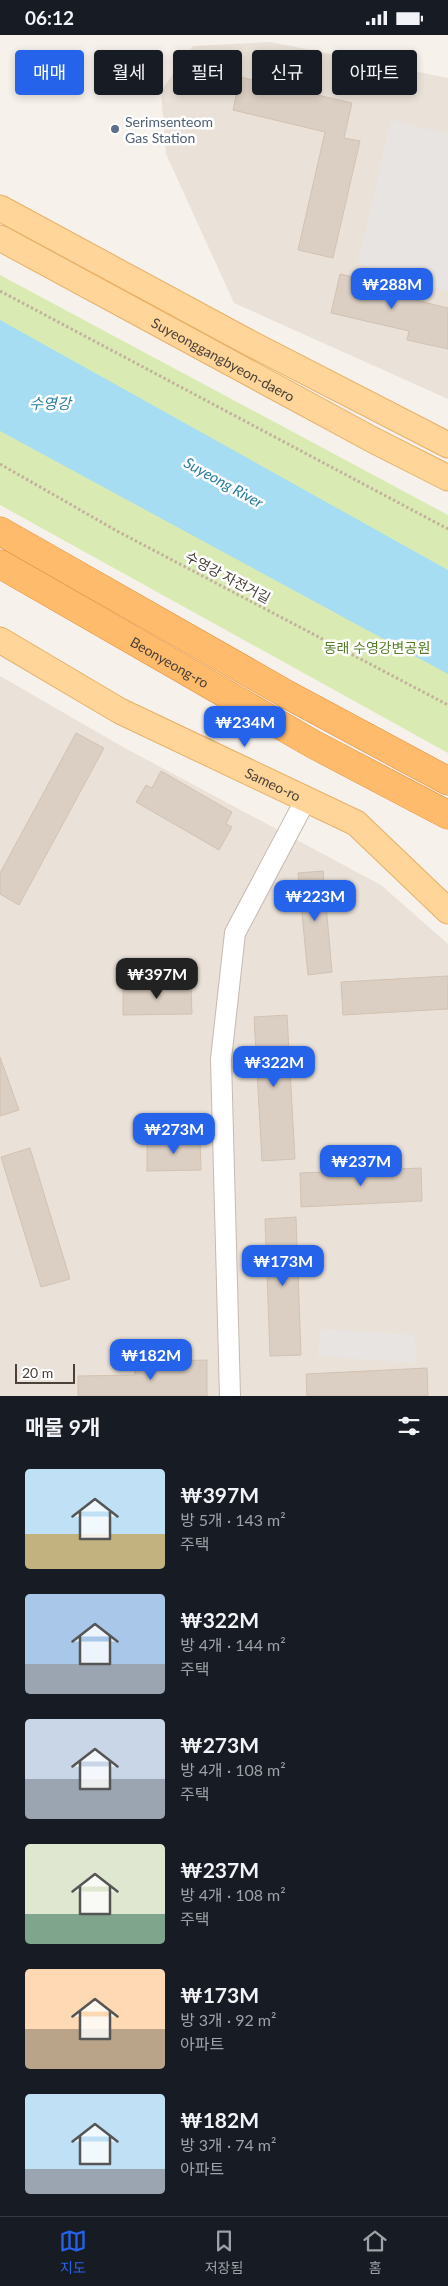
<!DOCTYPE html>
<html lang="ko">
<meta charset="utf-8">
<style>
body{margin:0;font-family:Lato,"Noto Sans KR",sans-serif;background:#20242c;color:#f1f3f6;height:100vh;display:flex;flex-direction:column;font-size:19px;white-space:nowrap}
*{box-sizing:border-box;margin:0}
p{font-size:16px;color:#9ea1a6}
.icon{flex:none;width:28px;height:28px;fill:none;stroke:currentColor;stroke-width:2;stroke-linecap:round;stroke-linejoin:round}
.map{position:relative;height:1361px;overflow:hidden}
.drawer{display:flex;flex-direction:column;background:#171b24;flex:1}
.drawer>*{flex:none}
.top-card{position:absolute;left:15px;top:15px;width:419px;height:45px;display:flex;gap:10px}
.scale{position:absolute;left:15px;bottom:12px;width:60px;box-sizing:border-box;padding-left:5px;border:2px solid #4a4138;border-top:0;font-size:14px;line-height:18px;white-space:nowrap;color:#4a4138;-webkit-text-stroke:4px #fff;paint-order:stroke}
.price{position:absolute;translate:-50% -42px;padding:0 11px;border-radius:10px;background:#2563eb;color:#fff;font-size:16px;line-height:32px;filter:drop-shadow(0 1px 2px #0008)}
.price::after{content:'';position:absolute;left:50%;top:30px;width:15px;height:11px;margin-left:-8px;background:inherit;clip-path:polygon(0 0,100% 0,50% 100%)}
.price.active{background:#222;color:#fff}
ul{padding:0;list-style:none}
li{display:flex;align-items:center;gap:15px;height:125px;padding:0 25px}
li span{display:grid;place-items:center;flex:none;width:140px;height:100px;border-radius:5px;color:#555}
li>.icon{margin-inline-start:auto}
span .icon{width:60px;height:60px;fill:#fffc;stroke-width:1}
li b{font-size:21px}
h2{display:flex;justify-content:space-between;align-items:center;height:60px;padding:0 25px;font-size:21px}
.tag{padding:0 18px;border-radius:5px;background:#171b24;box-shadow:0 2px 8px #0003;font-size:18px;line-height:45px}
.tag.active{background:#2563eb;color:#fff}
.status{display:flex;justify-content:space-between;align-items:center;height:35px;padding:0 25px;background:#171b24;direction:ltr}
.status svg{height:14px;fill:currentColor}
.dock{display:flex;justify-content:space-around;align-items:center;height:70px;border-top:1px solid #363941;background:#171b24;font-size:14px;color:#9ea1a6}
.dock a{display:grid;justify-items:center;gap:2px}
.dock .active{color:#2563eb}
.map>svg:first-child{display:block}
.residential{fill:#eae2d8}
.green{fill:#d9ebb3}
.parking{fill:#e7e4e2}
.water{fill:#a6ddf3}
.building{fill:#dbcec2;stroke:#d3c2b2}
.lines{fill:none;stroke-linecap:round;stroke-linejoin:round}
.minor-casing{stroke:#c5baaf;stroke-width:22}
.major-casing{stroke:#e8b066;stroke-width:27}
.highway-casing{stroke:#e38e38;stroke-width:29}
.path{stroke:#c4b19d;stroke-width:3;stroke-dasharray:2.5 2.5;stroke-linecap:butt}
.minor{stroke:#fff;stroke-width:20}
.major{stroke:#ffd59a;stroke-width:25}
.highway{stroke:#ffbb6c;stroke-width:28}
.service-dot{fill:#5c6f8a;stroke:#fff;stroke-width:2}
.labels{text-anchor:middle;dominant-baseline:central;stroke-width:5;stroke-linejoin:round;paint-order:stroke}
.service-label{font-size:14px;fill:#4e5e75;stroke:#fff;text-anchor:start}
.street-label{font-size:14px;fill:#4a4138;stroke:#fff}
.park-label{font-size:14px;fill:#547f28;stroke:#fff}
.water-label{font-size:15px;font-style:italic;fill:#287ea2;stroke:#fff}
</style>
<div class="status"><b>06:12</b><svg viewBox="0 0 49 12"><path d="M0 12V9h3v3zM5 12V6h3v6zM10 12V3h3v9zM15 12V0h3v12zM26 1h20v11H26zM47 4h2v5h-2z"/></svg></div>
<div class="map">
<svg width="448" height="1361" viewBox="0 0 448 1361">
<rect width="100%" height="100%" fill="#f6f1eb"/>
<g class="residential">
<path d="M271,7l177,36v321l-214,-96 -68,-149 -5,-63 32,-45z"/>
<path d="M0,641l123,71 258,138 67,59v452h-448z"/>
</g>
<path class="green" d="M0,240l448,240v238l-448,-248z"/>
<g class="parking">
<path d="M391,85l57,14v157l-90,-27z"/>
<path d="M321,1294l93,6 3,28 -100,-7z"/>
</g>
<path class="water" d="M0,285l448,250v104l-448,-243z"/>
<g class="building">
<path d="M240,42l112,26 -8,35 16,3 -27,117 -35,-8 27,-118 -92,-22z"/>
<path d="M340,239l77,18 -2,8 33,8v41l-41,-9 2,-9 -78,-18z"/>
<path d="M76,698l28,15 -85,157 -19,-11v-21z"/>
<path d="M161,736l71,41 -6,12 6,3 -13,23 -83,-48 10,-17 6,3z"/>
<path d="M323,836l9,101 -24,3 -10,-102z"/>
<path d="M448,941v33l-105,6 -2,-33z"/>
<path d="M191,949l1,30 -69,1v-30z"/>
<path d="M287,980l8,144 -33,2 -8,-144z"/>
<path d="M0,1022l19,53 -19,6z"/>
<path d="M147,1105h53l1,30 -54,1z"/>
<path d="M30,1113l40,131 -29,8 -40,-130z"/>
<path d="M421,1133l1,33 -121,6 -1,-34z"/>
<path d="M296,1182l5,138 -31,1 -5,-137z"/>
<path d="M207,1325v36h-129v-20l57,-1 -1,-13z"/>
<path d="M427,1333l1,28h-121l-1,-22z"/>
</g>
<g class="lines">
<g class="minor-casing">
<path id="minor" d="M230,1361l-9,-337 14,-126 71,-134"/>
</g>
<g class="major-casing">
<g id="major">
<path d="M0,173l246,133 202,104"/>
<path id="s1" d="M0,203l373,202 75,38"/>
<path id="s2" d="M0,605l120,71 236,112 92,88"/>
</g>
</g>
<g class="highway-casing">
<g id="highway">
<path d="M0,496l288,164 160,86"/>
<path id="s3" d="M0,529l313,180 135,71"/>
</g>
</g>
<g class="path">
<path d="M0,256l448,238"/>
<path d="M0,429l117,67 331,174"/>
</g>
<use href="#minor" class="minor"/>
<use href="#major" class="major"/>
<use href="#highway" class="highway"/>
</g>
<circle class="service-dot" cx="115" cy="94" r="5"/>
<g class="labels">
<g class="service-label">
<text x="125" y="86">Serimsenteom<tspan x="125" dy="16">Gas Station</tspan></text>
</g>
<g class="street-label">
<text stroke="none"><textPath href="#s1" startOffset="254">Suyeonggangbyeon-daero</textPath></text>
<text transform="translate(228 542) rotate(28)">수영강 자전거길</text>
<text stroke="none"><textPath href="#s3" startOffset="196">Beonyeong-ro</textPath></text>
<text stroke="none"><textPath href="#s2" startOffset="309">Sameo-ro</textPath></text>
</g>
<g class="park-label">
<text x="377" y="612">동래 수영강변공원</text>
</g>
<g class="water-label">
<text x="50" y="368">수영강</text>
<text transform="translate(224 447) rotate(29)">Suyeong River</text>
</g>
</g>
</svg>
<div class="scale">20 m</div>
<b class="price" style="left:392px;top:275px">₩288M</b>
<b class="price" style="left:245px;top:713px">₩234M</b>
<b class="price" style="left:315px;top:887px">₩223M</b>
<b class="price active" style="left:157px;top:965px">₩397M</b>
<b class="price" style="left:274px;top:1053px">₩322M</b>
<b class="price" style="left:174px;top:1120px">₩273M</b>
<b class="price" style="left:361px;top:1152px">₩237M</b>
<b class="price" style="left:283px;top:1252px">₩173M</b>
<b class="price" style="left:151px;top:1346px">₩182M</b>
<div class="top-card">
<a class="tag active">매매</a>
<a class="tag">월세</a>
<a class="tag">필터</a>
<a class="tag">신규</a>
<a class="tag">아파트</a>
</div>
</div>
<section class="drawer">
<h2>매물 9개<svg class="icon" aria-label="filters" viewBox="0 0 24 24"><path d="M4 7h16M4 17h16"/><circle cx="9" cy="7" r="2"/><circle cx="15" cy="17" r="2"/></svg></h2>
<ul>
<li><span style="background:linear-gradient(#bfe0f5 65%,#c2b280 0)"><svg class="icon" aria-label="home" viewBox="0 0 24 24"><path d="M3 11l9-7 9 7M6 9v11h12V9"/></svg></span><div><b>₩397M</b><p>방 5개 · 143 m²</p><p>주택</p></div></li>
<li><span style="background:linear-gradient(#a9c7e8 70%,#9aa5b1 0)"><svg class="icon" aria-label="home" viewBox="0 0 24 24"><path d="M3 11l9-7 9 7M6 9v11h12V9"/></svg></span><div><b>₩322M</b><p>방 4개 · 144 m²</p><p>주택</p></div></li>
<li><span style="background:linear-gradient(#c9d6e8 60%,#9aa5b1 0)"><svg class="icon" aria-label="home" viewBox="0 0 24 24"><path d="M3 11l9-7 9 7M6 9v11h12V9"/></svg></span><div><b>₩273M</b><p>방 4개 · 108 m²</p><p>주택</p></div></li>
<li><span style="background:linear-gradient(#dfe7d0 70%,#7fa58c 0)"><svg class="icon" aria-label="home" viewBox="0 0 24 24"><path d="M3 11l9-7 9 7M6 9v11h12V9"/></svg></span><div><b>₩237M</b><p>방 4개 · 108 m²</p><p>주택</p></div></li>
<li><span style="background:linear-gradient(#ffd9b3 60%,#b9a48a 0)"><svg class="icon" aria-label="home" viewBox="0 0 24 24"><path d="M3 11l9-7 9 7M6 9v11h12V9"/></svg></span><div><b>₩173M</b><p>방 3개 · 92 m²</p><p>아파트</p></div></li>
<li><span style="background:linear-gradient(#bfe0f5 75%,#9aa5b1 0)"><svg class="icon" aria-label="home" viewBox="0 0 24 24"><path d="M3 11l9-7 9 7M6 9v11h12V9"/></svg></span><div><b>₩182M</b><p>방 3개 · 74 m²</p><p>아파트</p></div></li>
</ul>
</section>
<nav class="dock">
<a class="active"><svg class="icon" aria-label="map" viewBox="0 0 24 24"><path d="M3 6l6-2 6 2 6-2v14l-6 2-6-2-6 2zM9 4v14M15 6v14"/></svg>지도</a>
<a><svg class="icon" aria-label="saved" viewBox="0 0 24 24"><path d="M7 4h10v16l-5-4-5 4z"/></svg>저장됨</a>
<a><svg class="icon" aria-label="home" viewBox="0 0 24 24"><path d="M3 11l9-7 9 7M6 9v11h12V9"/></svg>홈</a>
</nav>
